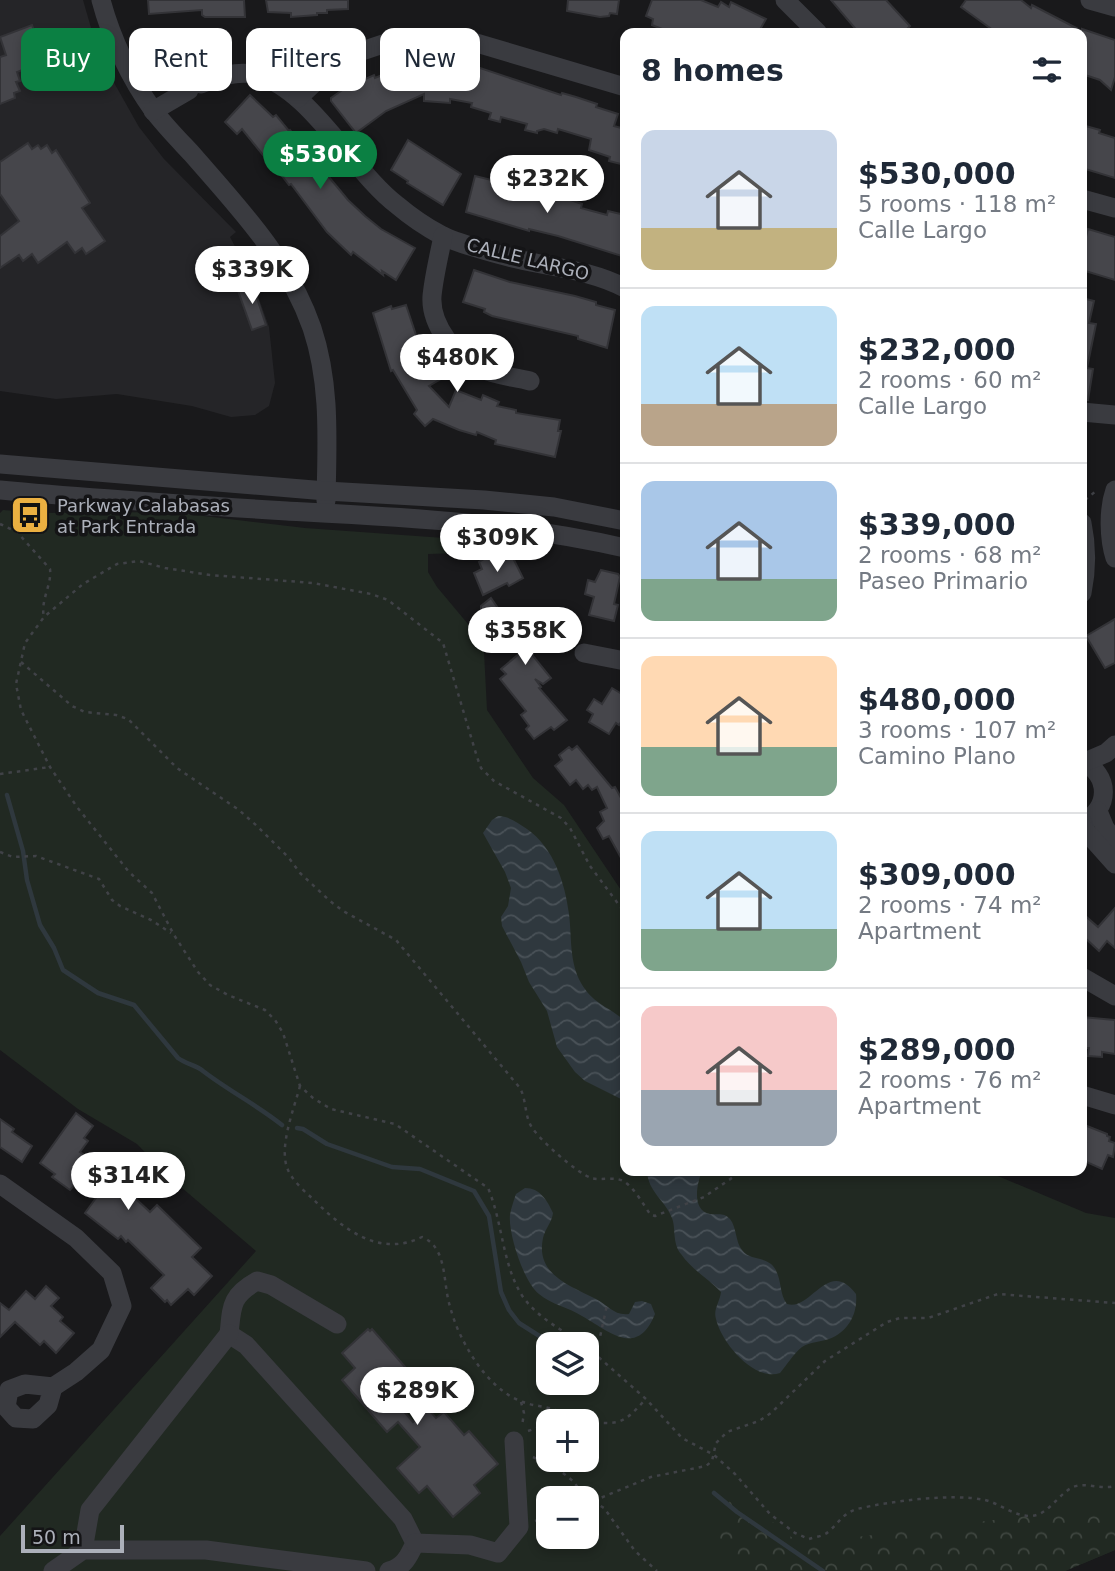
<!DOCTYPE html>
<meta charset="utf-8">
<style>
body{margin:0;font-family:"DejaVu Sans",sans-serif;background:#f6f6f7;color:#1f2937;height:100vh;display:flex;flex-direction:column;font-size:26px;white-space:nowrap}
*{box-sizing:border-box;margin:0}
p{font-size:23px;color:#747a83}
.icon{flex:none;width:38px;height:38px;fill:none;stroke:currentColor;stroke-width:2;stroke-linecap:round;stroke-linejoin:round}
.map{position:relative;flex:1;overflow:hidden}
.panel{position:absolute;left:620px;top:28px;width:467px;height:1148px;display:flex;flex-direction:column;background:#fff;border-radius:14px;box-shadow:0 4px 10px #0003}
.panel>*{flex:none}
.banner{position:absolute;left:21px;top:28px;width:494px;height:63px;display:flex;gap:14px}
.fabs{position:absolute;left:536px;top:1332px;display:grid;gap:14px}
.fabs a{display:grid;place-items:center;width:63px;height:63px;border-radius:14px;background:#fff;box-shadow:0 4px 10px #0003;font-size:35px}
.scale{position:absolute;left:21px;bottom:18px;width:103px;box-sizing:border-box;padding-left:7px;border:4px solid #acb0ba;border-top:0;font-size:19px;line-height:24px;white-space:nowrap;color:#acb0ba;-webkit-text-stroke:5px #141416;paint-order:stroke}
.price{position:absolute;translate:-50% -60px;padding:0 16px;border-radius:24px;background:#fff;color:#222;font-size:23px;line-height:46px;filter:drop-shadow(0 2px 4px #0008)}
.price::after{content:'';position:absolute;left:50%;top:42px;width:21px;height:16px;margin-left:-10px;background:inherit;clip-path:polygon(0 0,100% 0,50% 100%)}
.price.selected{background:#0b8043;color:#fff}
ul{padding:0;list-style:none}
li{display:flex;align-items:center;gap:21px;height:175px;padding:0 21px}
li+li{border-top:2px solid #e0e1e3}
li span{display:grid;place-items:center;flex:none;width:196px;height:140px;border-radius:14px;color:#555}
li>.icon{margin-inline-start:auto}
span .icon{width:84px;height:84px;fill:#fffc;stroke-width:1}
li b{font-size:30px}
h2{display:flex;justify-content:space-between;align-items:center;height:84px;padding:0 21px;font-size:30px}
.tag{padding:0 24px;border-radius:14px;background:#fff;box-shadow:0 4px 10px #0003;font-size:24px;line-height:63px}
.tag.selected{background:#0b8043;color:#fff}
.map>svg:first-child{display:block}
.built{fill:#252528}
.grass{fill:#212922;fill-rule:evenodd}
.forest{fill:url(#forest-crowns)}
.water{fill:url(#water-waves)}
.lines{fill:none;stroke-linecap:round;stroke-linejoin:round}
.stream{stroke:#2f383e;stroke-width:4.5}
.building{fill:#46464b;stroke:#333337;stroke-width:2}
.path{stroke:#404247;stroke-width:2.5;stroke-dasharray:3.5 5;stroke-linecap:butt}
.minor{stroke:#3a3b40;stroke-width:19}
.labels{text-anchor:middle;dominant-baseline:central;stroke-width:7;stroke-linejoin:round;paint-order:stroke}
.street-label{font-size:18px;fill:#acb0ba;stroke:#141416}
.poi-label{font-size:18px;fill:#acb0ba;stroke:#141416;text-anchor:start}
</style>
<div class="map">
<svg width="1115" height="1571" viewBox="0 0 1115 1571">
<defs>
<pattern id="forest-crowns" width="20" height="18" patternUnits="userSpaceOnUse" patternTransform="scale(1.75)"><rect width="20" height="18" fill="#212922"/><path d="M2 6a3 3 0 1 1 6 0M12 15a3 3 0 1 1 6 0" fill="none" stroke="#3f4640"/></pattern>
<pattern id="water-waves" width="16" height="10" patternUnits="userSpaceOnUse" patternTransform="scale(1.75)"><rect width="16" height="10" fill="#2f383e"/><path d="M0 5q4-4 8 0t8 0" fill="none" stroke="#4a5258"/></pattern>
</defs>
<rect width="100%" height="100%" fill="#19191b"/>
<path class="built" d="M0,0h83l13,45 12,27 31,55 25,32 72,73 -6,5 21,40 18,50 6,56 -6,23 -14,9 -24,2 -39,-11 -75,-12 -61,5 -56,-8z"/>
<path class="grass" d="M3,510l38,3 129,-1 135,16 153,11 1,14 -31,1v18l9,15 36,43 11,22 3,58 46,68 31,27 61,91v275h361l100,42 29,5v332l-50,21h-1065v-35l256,-285 -88,-75 -31,-32 -59,-35 -78,-59v-537zM548,1344h38v38h-38zM548,1421h38v39h-38zM548,1498h38v38h-38z"/>
<path class="forest" d="M734,1491l66,53 299,-37 16,20v23l-50,21h-318l-35,-28z"/>
<g class="water">
<path d="M498,816c11,0 20,7 29,13 27,19 38,54 42,85 3,24 0,47 12,69 12,21 27,23 44,38v80l-40,-20 -10,-9 -18,-25 -10,-36 -18,-29 -8,-20 -19,-36 -1,-9 7,-11 3,-18 -6,-16 -22,-39 9,-13z"/>
<path d="M647,1171h55c-5,12 -11,39 8,43 8,1 14,-2 20,5 7,9 5,22 12,31 7,10 21,7 29,14 12,11 7,29 16,40 24,8 41,-47 69,-10 2,20 -8,38 -27,45 -9,3 -19,3 -27,8 -9,7 -15,18 -22,26 -26,9 -59,-31 -64,-54 -3,-10 4,-17 5,-27 -12,-13 -28,-21 -40,-38 -9,-11 -5,-26 -9,-36 -7,-18 -24,-26 -25,-47z"/>
<path d="M525,1188c15,0 22,12 28,25 -1,9 -8,16 -10,25 -8,37 28,48 53,61 12,6 18,17 33,15l6,-12 7,-1 9,3 4,10c-18,44 -45,18 -73,2 -14,-9 -30,-11 -43,-22 -15,-11 -31,-61 -29,-79 1,-7 4,-15 6,-21z"/>
</g>
<g class="lines">
<g class="stream">
<path d="M7,795l16,56 4,29 13,45 14,23 9,22 35,23 36,12 44,53c8,6 18,7 25,13 26,20 54,34 79,54"/>
<path d="M297,1128l6,1 24,15 65,23 28,2 54,22 15,25 12,76 8,18 10,13 33,21"/>
<path d="M714,1493l23,19 86,59"/>
</g>
</g>
<g class="building">
<path d="M148,0h96l1,17h-40l-3,-2v-5l-53,4z"/>
<path d="M266,0h82v9l-21,1v3h-10v2l-26,2v-4l-23,-1z"/>
<path d="M568,0h51l-2,14 -7,-1 -1,3 -9,1 -33,-6z"/>
<path d="M652,0h49l17,7 3,-5 8,5 2,-5 35,17 -8,14h-86l-20,-8 1,-6 -7,-3z"/>
<path d="M831,0h55l24,26 -7,7h-44z"/>
<path d="M966,0h55l10,8 1,-3 50,26v-2l33,11v37l-4,13 -11,-10 -18,-6v-41h-85l-36,-26z"/>
<path d="M32,25l3,9 11,-4 9,27 -38,15 3,9 -4,1 4,9 -6,2 1,5 -15,6v-47l6,-2 -6,-18z"/>
<path d="M419,63h32l26,4 84,28 1,-2 14,4 21,7 -1,3 22,7 -4,12 11,3v36l-16,-4 1,-4 -21,-7 2,-11 -33,-10 -1,4 -13,-4 -7,2v2l-12,-3 2,-6 -26,-7 -1,5 -11,-3 2,-6 -20,-6 1,-4 -22,-4v4l-26,-2v-7l-38,17 -30,22 -25,-32v-3l14,-10 29,-13 1,3 19,-8 5,12 20,-3z"/>
<path d="M250,95l23,22 3,-2 13,16 1,-1 58,70 17,16 16,13 34,19 -19,32 -14,-9 1,4 -30,-23 -2,3 -24,-23 -36,-48 -2,1 -20,-26 -2,1 -25,-31 -5,5 -12,-12z"/>
<path d="M1082,125l18,5 -1,3 16,5v40l-33,-10z"/>
<path d="M408,140l53,34 -18,31 -36,-22 1,-2 -17,-11z"/>
<path d="M28,143l4,6 6,-4 3,4 6,-4 5,8 4,-3 34,53 -8,5 23,33 -19,13 -4,-6 -7,5 -8,-11 -29,21 -6,-9 -9,7 -4,-6 -19,13v-32l19,-15 -19,-27v-32z"/>
<path d="M475,176l45,11 4,-2 15,4 43,15 -1,4 26,7 1,-4 17,4v42l-67,-21 -29,-7v2l-63,-19z"/>
<path d="M1088,229l27,8v43l-33,-10v-18z"/>
<path d="M474,270l36,12 65,14 21,6v3l19,5 -8,38 -29,-9v-3l-86,-20 -8,-4 1,-3 -22,-7z"/>
<path d="M252,283l14,42 -14,5 -15,-42z"/>
<path d="M1082,298l12,3 -5,22 7,1 -9,44 6,1 -5,31h-6z"/>
<path d="M406,305l14,42 3,-1 18,33 -12,7 20,21 7,-17 25,10 2,-5 16,7 -2,4 19,4v3l44,7 -2,11h3l-6,26 -60,-13 1,-4 -19,-8 -1,3 -17,-5 -26,-11 -8,7 -11,-12 3,-4 -24,-40 -2,1 -18,-58 18,-7 1,3z"/>
<path d="M491,555l5,10 16,-9 11,22 -14,8 -2,-3 -24,12 -9,-22 8,-4 -3,-7z"/>
<path d="M601,570l17,4 2,3 -6,27 4,1 -4,16 -25,-6 5,-18 -9,-3 3,-14 7,2z"/>
<path d="M491,598l9,13 26,1v-4l16,1v22h-8l-1,25 18,22 -8,6 -8,-5 6,8 -2,1 28,32 -13,10 -3,-3 -17,12 -8,-10 3,-3 -8,-11 5,-4 -26,-32 6,-5 -5,-5 25,-21 -29,-2 1,-28h-17v-12z"/>
<path d="M1115,619v44l-10,5 -19,-32z"/>
<path d="M612,688l13,8v20l-6,9 -3,-2 -7,11 -20,-12 4,-8 -6,-4 7,-11 8,5z"/>
<path d="M577,746l35,42 3,-1 10,18v60l-16,-29 -6,3 -6,-11 7,-7 -4,-9 7,-4 -10,-21 -5,3 -4,-5 -5,4 -7,-9 -6,5 -15,-19 7,-6 -3,-5 10,-8 3,3z"/>
<path d="M1115,908v40l-8,-7 -8,10 -17,-16v-22l16,14z"/>
<path d="M1082,1017l33,3v34l-13,-2v5l-14,-1 1,-8h-7z"/>
<path d="M76,1113l17,13 -9,12 4,3 -8,11 33,24 11,-16 7,5 2,-3 13,10 -2,2 7,5 -15,20 14,13 7,-7 44,43 -9,9 20,19 -18,19 -6,-6 -17,16 -4,-5 -2,2 -14,-14 13,-13 -36,-35 -2,2 -5,-6 -3,3 -33,-26 11,-15 -20,-15 -6,7 -18,-13 3,-3 -15,-11z"/>
<path d="M0,1119l14,10 -2,3 20,14 -10,16 -22,-15z"/>
<path d="M1082,1124l25,10v2l3,1 -1,4 6,2 -2,14 -5,-2 -6,14 -20,-9 4,-17 -4,-2z"/>
<path d="M46,1286l13,12 -8,8 12,11 -3,4 14,12 -18,20 -12,-12 -4,4 -25,-23 -15,15v-34l9,7 17,-19 9,8z"/>
<path d="M368,1329l2,2 2,-2 40,46 -1,2 3,3 -4,4 2,2 -17,15 18,21 15,-13 8,9 8,-6 20,23 5,-4 29,33 -24,21 6,8 -27,24 -26,-31 -8,7 -22,-25 23,-21 -22,-25 -11,10 -45,-52 13,-12 -13,-15z"/>
</g>
<g class="lines">
<g class="path">
<path d="M1085,500l11,-9"/>
<path d="M0,524l17,8 33,37c2,16 -10,32 -6,48"/>
<path d="M21,662l51,44 13,6 31,3 12,4 49,49 62,42 18,16 32,32 11,15 30,28 13,10 53,29 124,148c7,13 4,29 13,41 9,13 43,43 58,49 10,3 23,-2 32,3 11,6 20,23 27,33l5,2 49,-19 38,-26"/>
<path d="M0,774l50,-7"/>
<path d="M0,852l13,5 23,-1 63,23 13,21 8,6 31,14 20,13"/>
<path d="M300,1086c-6,23 -22,62 -12,84 5,11 16,21 25,29 30,30 66,59 109,38 25,10 21,44 27,66 3,11 7,24 13,35 12,25 34,55 61,64 10,4 22,4 32,8 17,7 43,16 62,12 12,-3 20,-14 29,-23"/>
<path d="M583,1344c-21,-14 -45,-26 -60,-47 -21,-32 -20,-74 -35,-109l-93,-64 -64,-15 -18,-11 -13,-12 -17,-53 -8,-13 -10,-10 -37,-15 -18,-10 -12,-13 -24,-37 -22,-42 -23,-21 -52,-65 -27,-40 -29,-57 -5,-26 9,-41 19,-26 39,-33 34,-20 22,-3 26,7 45,7 103,8 58,11 17,6 55,43 34,114 4,11 13,13 67,37 9,10 20,38 35,47"/>
<path d="M586,1346l60,53 36,39 32,17 21,19 35,40 25,19 14,6c6,-2 15,-3 19,-7 11,-9 15,-19 29,-23 34,-8 94,-16 128,-9 16,4 28,16 45,16 18,0 28,-22 43,-29 13,-5 28,3 42,-1"/>
<path d="M590,1349l10,-12 7,-32"/>
<path d="M521,1402l3,11 -2,13"/>
<path d="M563,1421l10,-2"/>
<path d="M528,1431l20,-7"/>
<path d="M533,1457l25,12 15,12 11,15 20,12 31,43 22,20"/>
<path d="M586,1504l65,-27 55,-11 6,-5 4,-18 11,-11 32,-11 12,-8 54,-52 62,-39 13,-4h28l70,-24 117,9"/>
<path d="M535,1521l13,-4"/>
</g>
<g class="minor">
<path d="M101,0c10,38 29,78 52,110 12,16 26,30 39,44 47,54 96,105 120,174 19,57 15,114 14,173"/>
<path d="M785,0l33,33"/>
<path d="M1090,0l25,7"/>
<path d="M201,84c17,-7 34,-13 52,-10 55,10 99,97 144,131 13,11 29,22 44,30 15,8 58,20 76,24 37,9 74,11 108,29"/>
<path d="M298,98l32,-30 26,-15 30,-10 40,-5 37,1 162,48"/>
<path d="M153,111l36,-21"/>
<path d="M1082,199l33,9"/>
<path d="M443,236c-4,20 -9,40 -11,60 -2,29 24,62 50,73 15,7 33,8 48,12"/>
<path d="M1082,412l33,3"/>
<path d="M0,464l326,27 158,9 70,7 71,14"/>
<path d="M0,490c95,9 191,15 287,21 114,6 226,11 338,37"/>
<path d="M1115,490c-7,20 -6,49 0,68"/>
<path d="M1082,523c5,24 5,46 0,70"/>
<path d="M584,653l41,8"/>
<path d="M1082,762c28,11 29,48 0,60"/>
<path d="M1085,762l21,-9 9,-8"/>
<path d="M1098,811l7,17 10,13"/>
<path d="M1082,827l33,37"/>
<path d="M1082,977l33,19"/>
<path d="M1082,1095l33,10"/>
<path d="M0,1184l76,54 36,35 10,33 -21,44 -25,22 -23,15 -28,-3 -16,6 -3,17 10,11 17,1 15,-14 5,-18"/>
<path d="M337,1324l-66,-39 -14,-4c-27,15 -25,26 -28,53l17,11 157,174 12,24c-6,13 -11,24 -26,28"/>
<path d="M415,1543l55,2 28,8 21,-26 -5,-86"/>
<path d="M83,1550l7,-40 139,-176"/>
<path d="M53,1571l30,-21h123l160,21"/>
</g>
</g>
<defs>
<g id="bus-square" transform="scale(2.0125)"><rect x="-9" y="-9" width="18" height="18" rx="4" fill="#ebb041" stroke="#141416"/><path d="M-5-6H5V4H4V6H2V4H-2V6H-4V4H-5ZM-3.5-4V0h7V-4ZM-3.5 1.2v1.5H-2V1.2ZM2 1.2v1.5H3.5V1.2Z" fill="#111"/></g>
</defs>
<g fill-rule="evenodd">
<use href="#bus-square" x="30" y="515"/>
</g>
<g class="labels">
<g class="street-label">
<text transform="translate(528 259) rotate(14)">CALLE LARGO</text>
</g>
<g class="poi-label">
<text x="57" y="505">Parkway Calabasas<tspan x="57" dy="21">at Park Entrada</tspan></text>
</g>
</g>
</svg>
<div class="fabs">
<a><svg class="icon" aria-label="layers" viewBox="0 0 24 24"><path d="M12 4l9 5-9 5-9-5zM3 14l9 5 9-5"/></svg></a>
<a>+</a>
<a>−</a>
</div>
<div class="scale">50 m</div>
<b class="price selected" style="left:320px;top:191px">$530K</b>
<b class="price" style="left:547px;top:215px">$232K</b>
<b class="price" style="left:252px;top:306px">$339K</b>
<b class="price" style="left:457px;top:394px">$480K</b>
<b class="price" style="left:497px;top:574px">$309K</b>
<b class="price" style="left:525px;top:667px">$358K</b>
<b class="price" style="left:128px;top:1212px">$314K</b>
<b class="price" style="left:417px;top:1427px">$289K</b>
<div class="banner">
<a class="tag selected">Buy</a>
<a class="tag">Rent</a>
<a class="tag">Filters</a>
<a class="tag">New</a>
</div>
<section class="panel">
<h2>8 homes<svg class="icon" aria-label="filters" viewBox="0 0 24 24"><path d="M4 7h16M4 17h16"/><circle cx="9" cy="7" r="2"/><circle cx="15" cy="17" r="2"/></svg></h2>
<ul>
<li><span style="background:linear-gradient(#c9d6e8 70%,#c2b280 0)"><svg class="icon" aria-label="home" viewBox="0 0 24 24"><path d="M3 11l9-7 9 7M6 9v11h12V9"/></svg></span><div><b>$530,000</b><p>5 rooms · 118 m²</p><p>Calle Largo</p></div></li>
<li><span style="background:linear-gradient(#bfe0f5 70%,#b9a48a 0)"><svg class="icon" aria-label="home" viewBox="0 0 24 24"><path d="M3 11l9-7 9 7M6 9v11h12V9"/></svg></span><div><b>$232,000</b><p>2 rooms · 60 m²</p><p>Calle Largo</p></div></li>
<li><span style="background:linear-gradient(#a9c7e8 70%,#7fa58c 0)"><svg class="icon" aria-label="home" viewBox="0 0 24 24"><path d="M3 11l9-7 9 7M6 9v11h12V9"/></svg></span><div><b>$339,000</b><p>2 rooms · 68 m²</p><p>Paseo Primario</p></div></li>
<li><span style="background:linear-gradient(#ffd9b3 65%,#7fa58c 0)"><svg class="icon" aria-label="home" viewBox="0 0 24 24"><path d="M3 11l9-7 9 7M6 9v11h12V9"/></svg></span><div><b>$480,000</b><p>3 rooms · 107 m²</p><p>Camino Plano</p></div></li>
<li><span style="background:linear-gradient(#bfe0f5 70%,#7fa58c 0)"><svg class="icon" aria-label="home" viewBox="0 0 24 24"><path d="M3 11l9-7 9 7M6 9v11h12V9"/></svg></span><div><b>$309,000</b><p>2 rooms · 74 m²</p><p>Apartment</p></div></li>
<li><span style="background:linear-gradient(#f6c9c9 60%,#9aa5b1 0)"><svg class="icon" aria-label="home" viewBox="0 0 24 24"><path d="M3 11l9-7 9 7M6 9v11h12V9"/></svg></span><div><b>$289,000</b><p>2 rooms · 76 m²</p><p>Apartment</p></div></li>
</ul>
</section>
</div>
